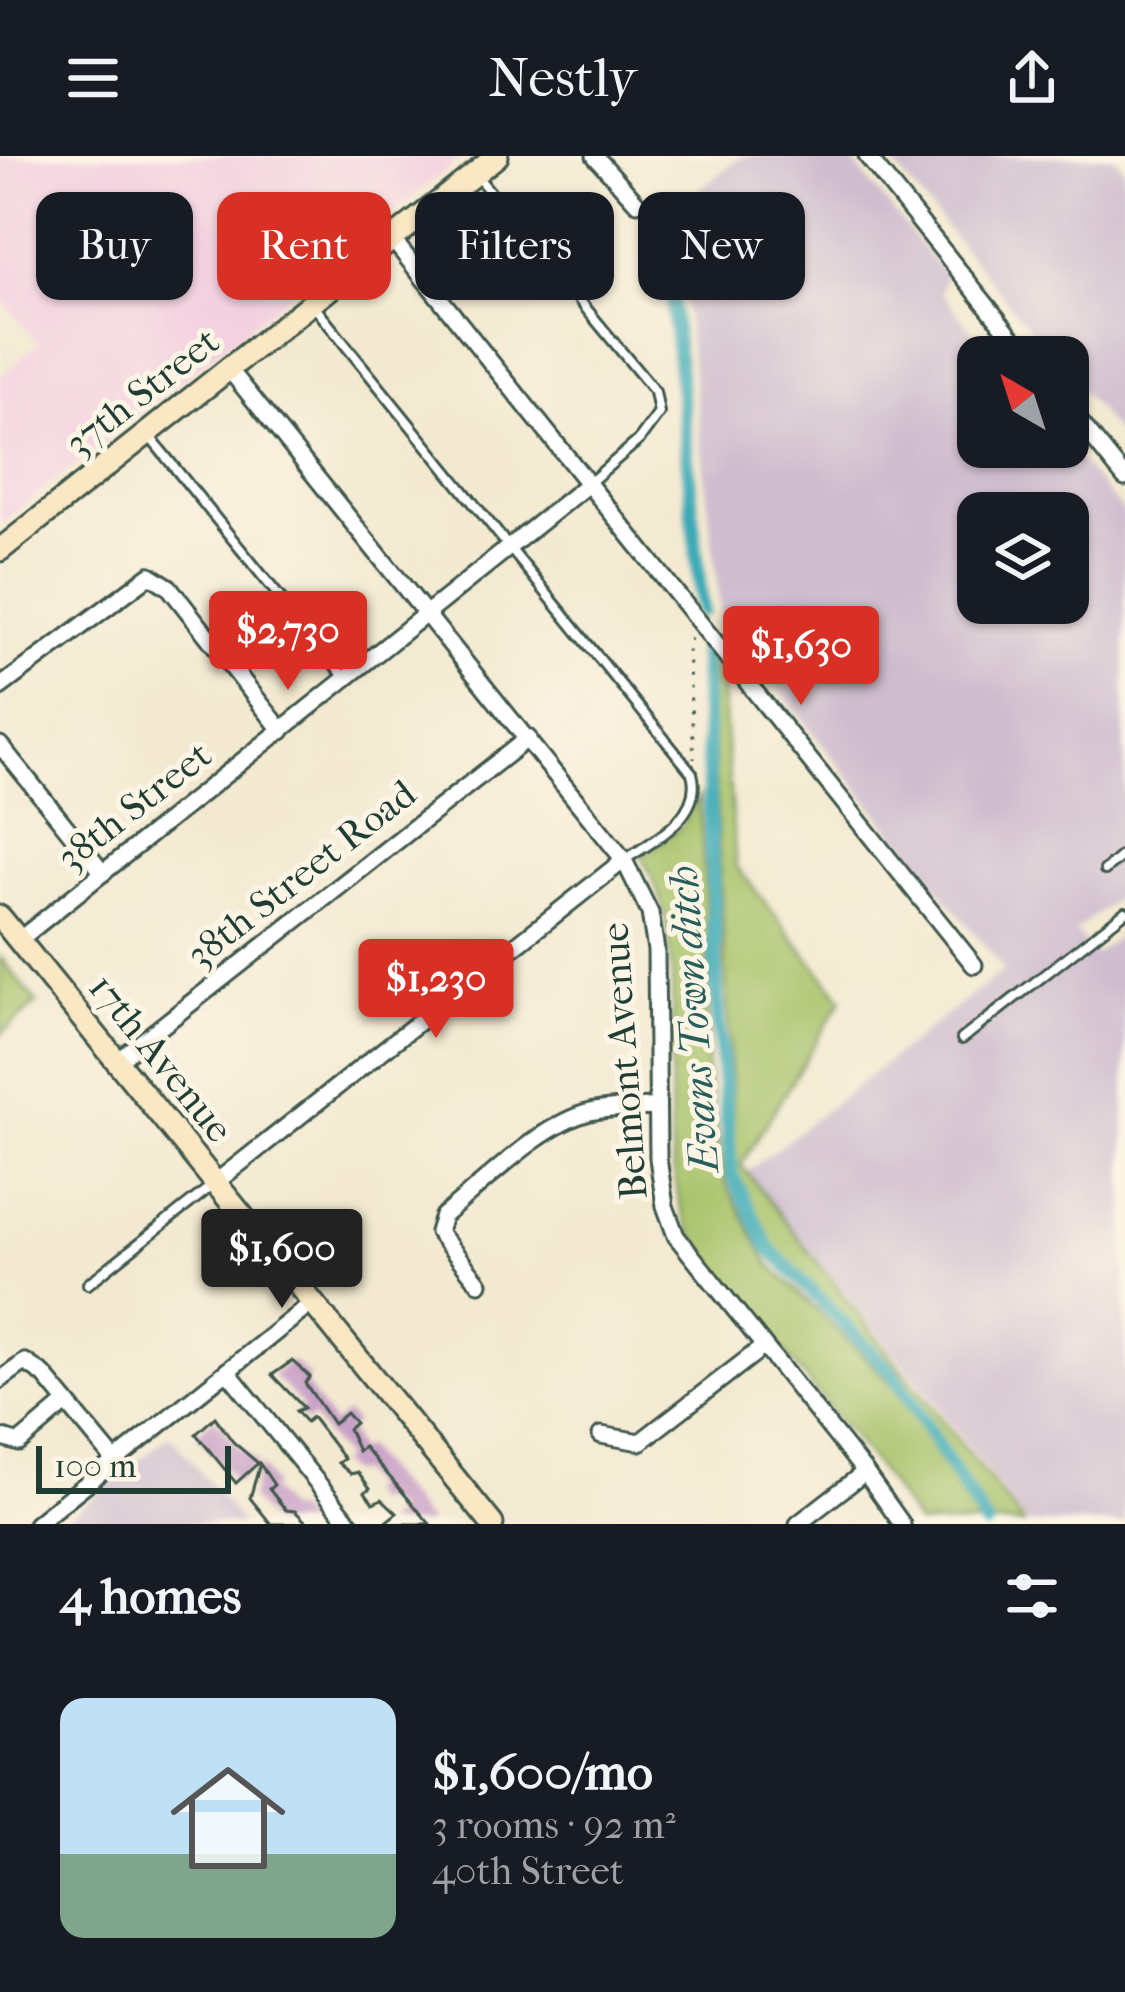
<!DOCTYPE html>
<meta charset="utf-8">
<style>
body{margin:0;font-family:"IM FELL French Canon",serif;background:#20242c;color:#f1f3f6;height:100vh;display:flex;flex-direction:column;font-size:45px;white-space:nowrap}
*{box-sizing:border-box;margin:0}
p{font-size:39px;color:#9ea1a6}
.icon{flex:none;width:66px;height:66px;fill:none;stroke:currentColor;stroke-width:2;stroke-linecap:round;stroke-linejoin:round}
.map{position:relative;height:1368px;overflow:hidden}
.sheet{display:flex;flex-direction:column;background:#171b24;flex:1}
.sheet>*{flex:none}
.banner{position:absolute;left:36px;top:36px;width:1053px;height:108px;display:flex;gap:24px}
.needle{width:78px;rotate:321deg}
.controls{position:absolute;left:957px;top:180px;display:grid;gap:24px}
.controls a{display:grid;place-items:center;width:132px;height:132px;border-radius:24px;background:#171b24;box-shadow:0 3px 9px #0004;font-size:60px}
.scale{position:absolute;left:36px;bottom:30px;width:195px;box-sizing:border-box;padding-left:12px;border:6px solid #1f3d34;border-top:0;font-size:33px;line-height:42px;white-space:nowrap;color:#1f3d34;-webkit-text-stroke:9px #fcf5e5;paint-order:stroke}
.price{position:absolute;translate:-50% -102px;padding:0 27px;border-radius:12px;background:#d93025;color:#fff;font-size:39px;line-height:78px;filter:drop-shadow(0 3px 6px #0008)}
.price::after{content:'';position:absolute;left:50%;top:72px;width:36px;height:27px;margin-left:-18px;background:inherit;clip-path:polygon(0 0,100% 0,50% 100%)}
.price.selected{background:#222;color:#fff}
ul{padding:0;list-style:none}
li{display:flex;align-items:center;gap:36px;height:300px;padding:0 60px}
li span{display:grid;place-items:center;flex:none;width:336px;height:240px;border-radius:24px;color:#555}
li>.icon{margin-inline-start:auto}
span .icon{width:144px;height:144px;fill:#fffc;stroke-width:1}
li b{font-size:51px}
h2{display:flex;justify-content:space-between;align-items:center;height:144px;padding:0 60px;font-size:51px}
.chip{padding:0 42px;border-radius:24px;background:#171b24;box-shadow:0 3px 9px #0004;font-size:42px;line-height:108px}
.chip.selected{background:#d93025;color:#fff}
header{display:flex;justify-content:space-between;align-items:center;height:156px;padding:0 60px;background:#171b24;font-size:54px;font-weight:600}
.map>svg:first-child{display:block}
.built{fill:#f3cfe0}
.industrial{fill:#cfbdcf;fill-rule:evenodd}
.green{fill:#a8c36a;stroke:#64804f;stroke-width:3}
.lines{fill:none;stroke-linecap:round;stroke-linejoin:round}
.canal{stroke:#3babb7;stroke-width:14}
.building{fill:#c9a1c8}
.service-casing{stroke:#3f574b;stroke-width:14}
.minor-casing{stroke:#3f574b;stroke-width:21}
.secondary-casing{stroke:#3f574b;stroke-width:27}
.path{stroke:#3f574b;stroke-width:3;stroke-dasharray:3 9;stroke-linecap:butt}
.service{stroke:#fff;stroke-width:8}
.minor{stroke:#fff;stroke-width:15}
.secondary{stroke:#fae7c3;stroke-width:21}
.labels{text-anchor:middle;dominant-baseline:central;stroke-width:10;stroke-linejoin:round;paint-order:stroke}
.street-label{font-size:39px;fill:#1f3d34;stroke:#fcf5e5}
.water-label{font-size:42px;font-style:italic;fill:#275e5b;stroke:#fcf5e5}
</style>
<header><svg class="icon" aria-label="menu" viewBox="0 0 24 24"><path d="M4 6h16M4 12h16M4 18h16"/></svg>Nestly<svg class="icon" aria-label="share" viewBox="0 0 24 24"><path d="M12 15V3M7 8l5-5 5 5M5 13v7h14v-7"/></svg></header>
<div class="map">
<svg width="1125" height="1368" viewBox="0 0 1125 1368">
<rect width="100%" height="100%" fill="#fcf5e5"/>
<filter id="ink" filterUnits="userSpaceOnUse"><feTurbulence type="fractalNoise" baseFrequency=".00833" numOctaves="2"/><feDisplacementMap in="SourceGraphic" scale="24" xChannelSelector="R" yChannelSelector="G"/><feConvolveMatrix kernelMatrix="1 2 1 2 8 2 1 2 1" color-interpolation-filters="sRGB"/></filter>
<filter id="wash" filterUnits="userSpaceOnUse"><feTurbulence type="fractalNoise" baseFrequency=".004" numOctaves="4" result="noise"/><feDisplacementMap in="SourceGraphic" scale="48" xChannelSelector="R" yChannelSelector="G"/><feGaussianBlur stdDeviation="2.7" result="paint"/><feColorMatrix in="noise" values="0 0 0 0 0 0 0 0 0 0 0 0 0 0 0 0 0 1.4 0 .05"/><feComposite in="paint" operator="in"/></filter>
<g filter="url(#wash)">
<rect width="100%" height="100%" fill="#f3e9d0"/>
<path class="built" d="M0,0h464l-464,368v-148l38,-32 -38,-47z"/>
<g class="industrial">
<path d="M742,0h106l97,119 -4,17 52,65h-15v90h89l58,67v378l-50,39 20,24 30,-24v593h-98l-96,-126 -184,-226 257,-202 -283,-352 -47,-408zM978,357h90v90h-90z"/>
<path d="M887,0h226l12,14v273l-57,-68v-18h-15z"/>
<path d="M170,1279l72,89h-183l53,-42z"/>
</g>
<g class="green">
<path d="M708,492l12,16 16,202 106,133 -101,166 283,359h-34l-95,-151 -122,-127 -37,-75z"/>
<path d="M699,641l9,138 -1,138 18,109 43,81 125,122 86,139h-62l-38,-54 -176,-218c-7,-13 -17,-27 -21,-41 -32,-107 19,-261 -41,-354l39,-29z"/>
<path d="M0,801l37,46 -37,32z"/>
</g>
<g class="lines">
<g class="canal">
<path d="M664,60l38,395"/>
<path d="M703,486l15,382 14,151 37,73 125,127 92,149"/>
</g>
</g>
<g id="blocks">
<g class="building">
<path d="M292,1205l18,16 -5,6 28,41 13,-11 9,10 -7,6 10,22 6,-4 66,77h-47l14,-11 -15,-14 -9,4 -8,-11 5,-4 -12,-16 -7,2 -13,-11 6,-4 -32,-42 -6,5 -10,-11 8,-3 -32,-33z"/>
<path d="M215,1261l18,25 25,21 -22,20 -40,-49z"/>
<path d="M260,1308l14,21 -5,4 17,21 9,1 13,13h-37l-21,-26z"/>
</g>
</g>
</g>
<g filter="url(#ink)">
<use href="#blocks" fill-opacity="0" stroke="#3f574b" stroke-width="3"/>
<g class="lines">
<g class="service-casing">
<g id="service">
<path d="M476,19l179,217 4,21 -20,27 -51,44"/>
<path d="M313,149l379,468c12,42 -38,68 -68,87"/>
<path d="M149,280l197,243"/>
<path d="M1105,714l20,-17"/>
<path d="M962,883l163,-127"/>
<path d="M88,1128l126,-100"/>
</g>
</g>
<g class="minor-casing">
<g id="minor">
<path d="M595,0l42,47"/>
<path d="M867,0l161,201"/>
<path d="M393,84l581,725"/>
<path d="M229,213l395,491 26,53 6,37 2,208 7,48 11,30 189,236 37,52"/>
<path d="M1068,251l57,71"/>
<path d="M0,531l150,-112 19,12 113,144"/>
<path d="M0,589l103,128"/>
<path d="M19,784l569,-456"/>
<path d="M116,906l412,-324"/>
<path d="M215,1027l409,-323"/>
<path d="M479,1127l-41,-51 5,-16c40,-32 98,-92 147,-104 21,-5 44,-4 66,-5"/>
<path d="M227,1215l124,153"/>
<path d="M0,1224l25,-18 19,13 71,86"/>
<path d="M601,1279l39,7 123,-95"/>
<path d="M0,1281l19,6 47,-40"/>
<path d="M36,1368l276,-221"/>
<path d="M798,1368l67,-52"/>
</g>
</g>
<g class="secondary-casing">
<g id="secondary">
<path d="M0,394l497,-394"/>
<path d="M0,761l492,607"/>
</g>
</g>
<path class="path" d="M691,482l-3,11 6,110"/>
<use href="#service" class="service"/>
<use href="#minor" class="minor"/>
<use href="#secondary" class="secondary"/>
</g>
</g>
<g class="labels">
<g class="street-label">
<text transform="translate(142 236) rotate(-38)">37th Street</text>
<text transform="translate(134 650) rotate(-38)">38th Street</text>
<text transform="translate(301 718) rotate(-38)">38th Street Road</text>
<text transform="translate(161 902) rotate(51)">17th Avenue</text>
<text transform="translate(624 905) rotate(-94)">Belmont Avenue</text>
</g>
<g class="water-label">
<text transform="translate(694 863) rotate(-94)">Evans Town ditch</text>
</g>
</g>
</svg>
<div class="controls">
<a><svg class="needle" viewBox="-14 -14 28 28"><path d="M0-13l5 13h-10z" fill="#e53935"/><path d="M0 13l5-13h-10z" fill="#9ea1a6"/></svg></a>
<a><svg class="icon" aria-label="layers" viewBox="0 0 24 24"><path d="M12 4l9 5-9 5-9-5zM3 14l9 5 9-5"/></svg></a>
</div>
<div class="scale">100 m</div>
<b class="price" style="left:288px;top:537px">$2,730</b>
<b class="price" style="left:801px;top:552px">$1,630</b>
<b class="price" style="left:436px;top:885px">$1,230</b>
<b class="price selected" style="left:282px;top:1155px">$1,600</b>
<div class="banner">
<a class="chip">Buy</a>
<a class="chip selected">Rent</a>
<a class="chip">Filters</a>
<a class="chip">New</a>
</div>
</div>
<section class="sheet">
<h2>4 homes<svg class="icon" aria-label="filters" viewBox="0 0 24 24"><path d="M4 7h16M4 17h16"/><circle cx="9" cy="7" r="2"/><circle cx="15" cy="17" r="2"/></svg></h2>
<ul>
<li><span style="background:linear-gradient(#bfe0f5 65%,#7fa58c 0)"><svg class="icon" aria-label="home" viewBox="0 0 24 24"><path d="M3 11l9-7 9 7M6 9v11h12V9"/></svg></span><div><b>$1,600/mo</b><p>3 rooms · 92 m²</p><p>40th Street</p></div></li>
</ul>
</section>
